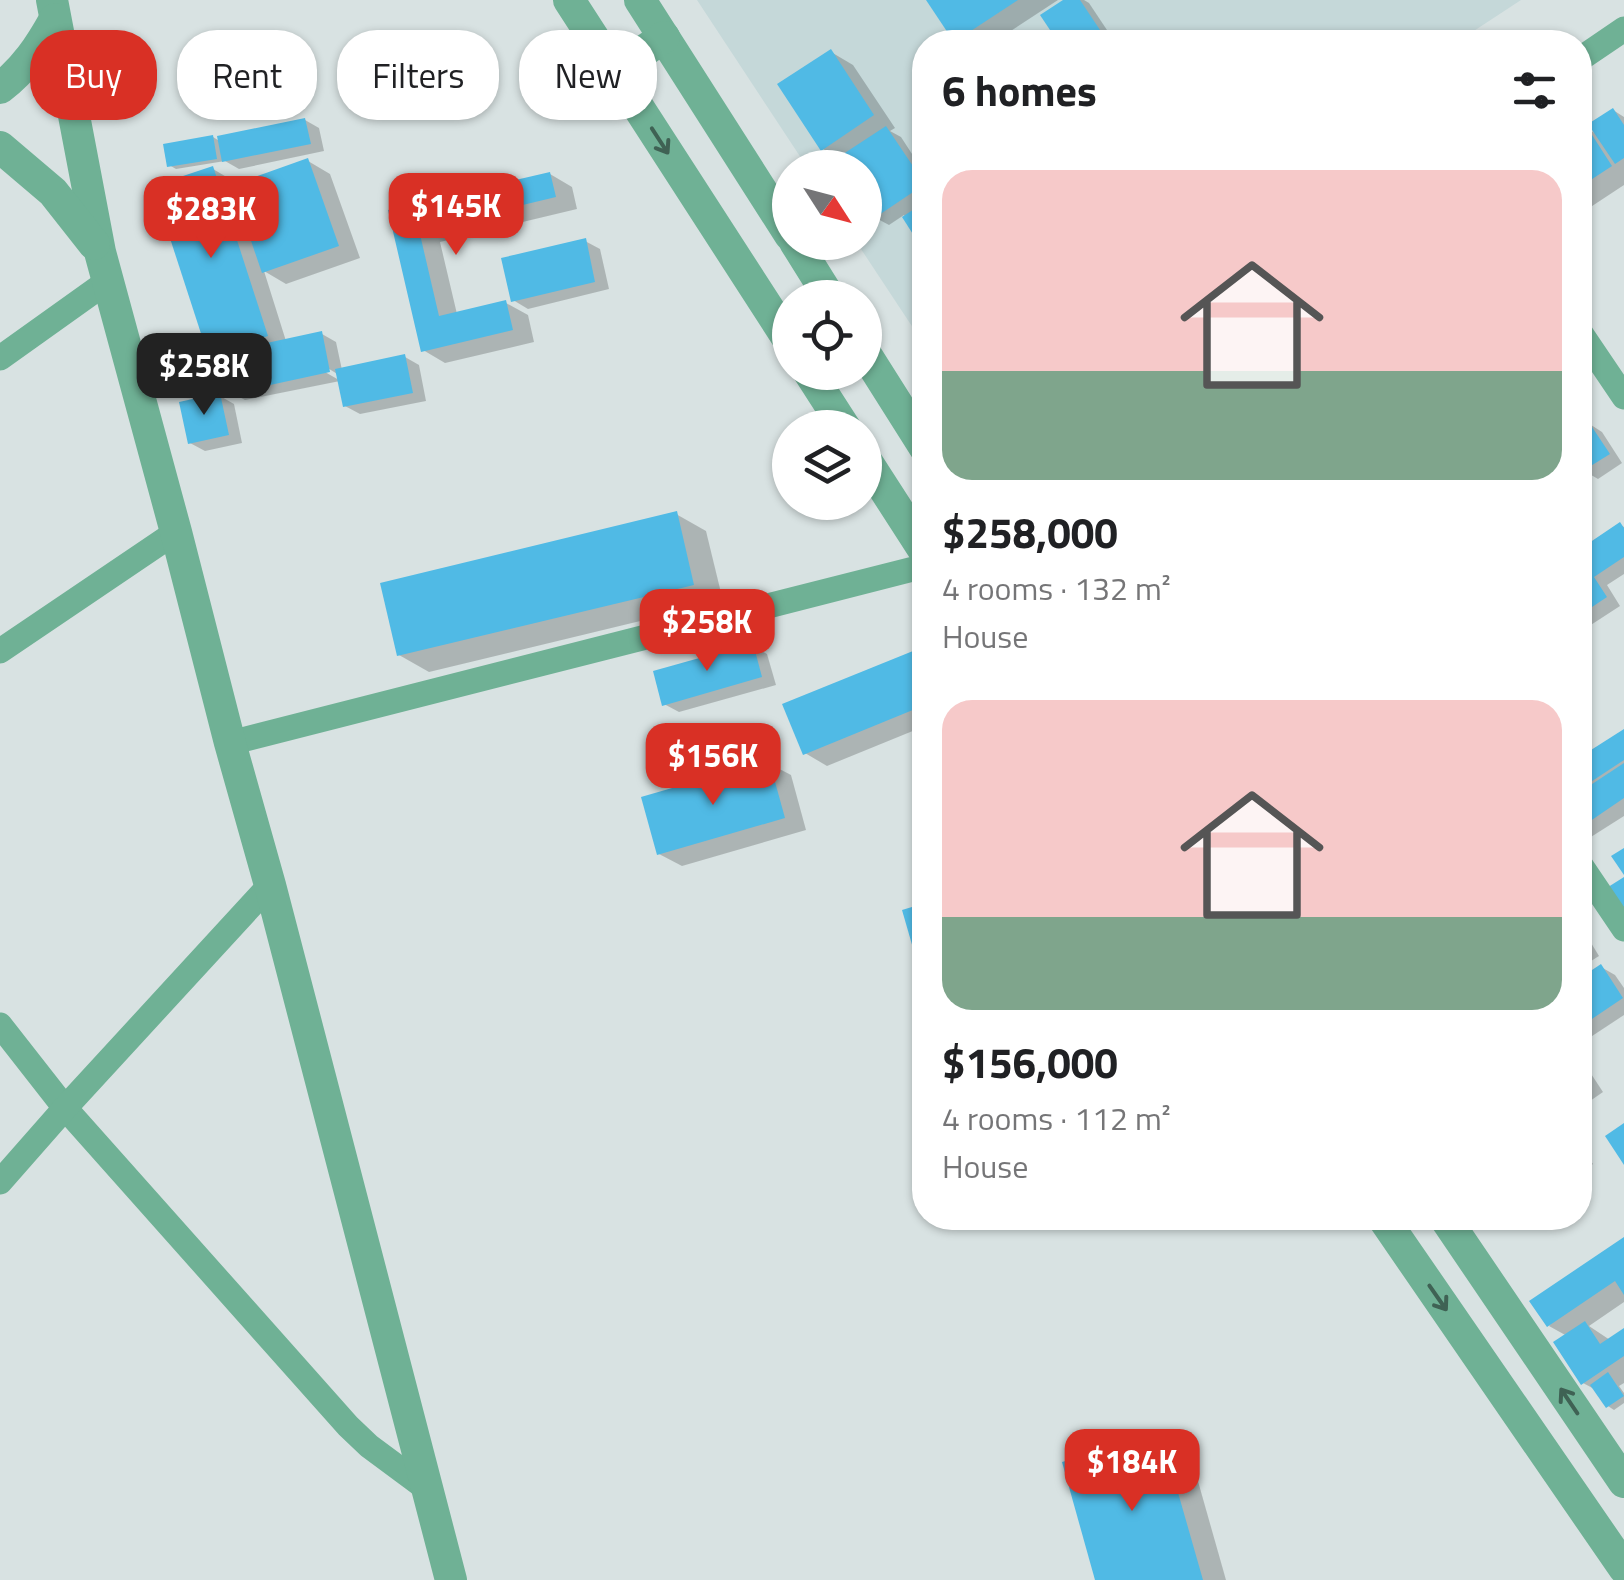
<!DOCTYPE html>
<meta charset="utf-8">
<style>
body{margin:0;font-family:"Titillium Web",sans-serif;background:#f2f2f2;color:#202124;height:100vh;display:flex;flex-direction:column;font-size:38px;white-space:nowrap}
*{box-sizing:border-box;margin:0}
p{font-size:32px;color:#757577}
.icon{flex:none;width:55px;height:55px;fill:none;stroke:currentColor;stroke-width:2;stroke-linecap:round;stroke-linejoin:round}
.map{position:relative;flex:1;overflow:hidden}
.drawer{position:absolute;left:912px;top:30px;width:680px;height:1200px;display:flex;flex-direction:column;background:#fff;border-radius:40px;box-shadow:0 2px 8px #0004}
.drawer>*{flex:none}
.hud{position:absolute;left:30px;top:30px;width:732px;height:90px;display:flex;gap:20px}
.needle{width:65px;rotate:126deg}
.controls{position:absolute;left:772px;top:150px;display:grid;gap:20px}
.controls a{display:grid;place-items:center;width:110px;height:110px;border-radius:50%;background:#fff;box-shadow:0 2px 8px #0004;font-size:50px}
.price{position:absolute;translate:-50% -85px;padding:0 22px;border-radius:20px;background:#d93025;color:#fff;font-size:32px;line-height:65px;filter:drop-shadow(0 2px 5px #0008)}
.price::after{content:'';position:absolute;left:50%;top:60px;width:30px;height:22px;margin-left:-15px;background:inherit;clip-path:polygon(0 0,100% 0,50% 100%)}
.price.active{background:#222;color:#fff}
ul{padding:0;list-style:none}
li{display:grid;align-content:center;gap:20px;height:530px;padding:0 30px}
li span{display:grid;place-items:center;height:310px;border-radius:30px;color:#555}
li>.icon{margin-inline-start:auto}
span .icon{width:180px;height:180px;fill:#fffc;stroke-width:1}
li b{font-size:42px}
h2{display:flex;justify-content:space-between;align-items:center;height:120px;padding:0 30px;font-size:42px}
.tag{padding:0 35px;border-radius:40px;background:#fff;box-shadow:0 2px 8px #0004;font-size:35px;line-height:90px}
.tag.active{background:#d93025;color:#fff}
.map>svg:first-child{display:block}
.built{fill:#c5d8d9}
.shadow{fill:#0003;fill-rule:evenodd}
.building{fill:#50bae5}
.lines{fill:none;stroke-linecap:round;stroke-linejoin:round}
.minor{stroke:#6fb195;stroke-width:25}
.tertiary{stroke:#6fb195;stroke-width:32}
.oneway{stroke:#3f6254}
</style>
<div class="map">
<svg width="1624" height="1580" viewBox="0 0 1624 1580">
<rect width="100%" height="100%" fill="#d8e2e2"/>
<path class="built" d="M697,0h824l-64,42h-532v304l-68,-103 8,-1v-74l-58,-1z"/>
<g class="shadow">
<path d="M929,0h129l-64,42h-35l-3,-2z"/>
<path d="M1068,0h16l5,3 26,39h-54l-18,-26z"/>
<path d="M831,52l22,13 42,63 -5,3 11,6 24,37v74l-21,-33 -15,10 -15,-8 -9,-15v-34l-24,-9 -18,-10z"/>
<path d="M1613,110l11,7v68l-44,29v-84l5,-3 13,8z"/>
<path d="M305,120l14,8 5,23 -85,18 -14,-8 -49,8 -7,-4 44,-28 8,5z"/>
<path d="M308,161l22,13 30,84 -74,26 -22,-13 22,70 36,-7 14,8 6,28 63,-13 14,8 7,36 -66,13 -15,-8 -5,-25 -95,19 -15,-8 -6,-30 -14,-9 3,-184 22,13 1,4zM321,364l18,11v5l-21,-12z"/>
<path d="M550,174l22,13 5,22 -137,33 17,72 49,-11 22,12 6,27 -89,21 -22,-13 -32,-138z"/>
<path d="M585,241l15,8 9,40 -81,20 -15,-9z"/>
<path d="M220,396l14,8 8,39 -37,8 -15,-8z"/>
<path d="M1588,423l14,9 20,31 -24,16 -12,-7 -6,4v-47z"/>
<path d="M676,514l30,17 17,70 -294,71 -30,-17z"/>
<path d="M1620,525l4,2v47l-17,11 13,21 -40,26v-80z"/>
<path d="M753,646l14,8 9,31 -97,27 -15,-8z"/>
<path d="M913,654l12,7v65l-98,40 -22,-13z"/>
<path d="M1624,732v84l-41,26 -3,-2v-80z"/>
<path d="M768,763l23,12 15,55 -124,36 -23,-12z"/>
<path d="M1580,930l5,3 14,23 -19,12z"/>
<path d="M1601,967l14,8 9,13v27l-44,29v-63z"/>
<path d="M1580,1057l23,35 -23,16z"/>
<path d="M1580,1146l13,18 -13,9z"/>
<path d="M1624,1240v62l-35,24 21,14 14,-9v52l-5,3 5,7v10l-10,7 -6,-4 -10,-15 -15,-8 -16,-47 -18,-10z"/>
<path d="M1161,1436l29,17 36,127h-128z"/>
</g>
<g class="building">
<path d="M926,0h92l-64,42z"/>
<path d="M1063,0h17l28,42h-50l-18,-27z"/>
<path d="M831,49l43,66 -53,36 -44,-67z"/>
<path d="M1613,108l11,17v33l-9,6 -27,-40z"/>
<path d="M305,118l6,26 -89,18 -5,-26z"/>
<path d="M1585,124l27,42 -32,21v-60z"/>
<path d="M886,126l39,58 -52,35 -8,-12v-39h-26l-5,-8z"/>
<path d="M213,135l4,24 -50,8 -4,-23z"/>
<path d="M308,158l31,88 -77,27 -30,-88z"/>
<path d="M213,166l55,170 -60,19 -55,-169z"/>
<path d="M550,172l6,25 -137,33 20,86 67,-16 7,30 -92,22 -33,-142z"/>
<path d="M925,202v51l-23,-36z"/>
<path d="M586,238l9,44 -84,20 -10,-44z"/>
<path d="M322,331l8,41 -102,22 -8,-41z"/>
<path d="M405,354l8,39 -70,14 -8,-38z"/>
<path d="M220,393l9,42 -41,9 -9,-42z"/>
<path d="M1588,421l22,33 -29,18 -1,-46z"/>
<path d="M677,511l17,74 -297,71 -17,-73z"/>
<path d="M1620,522l4,6v29l-30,20 13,20 -27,18v-66z"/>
<path d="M753,643l9,34 -100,29 -9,-35z"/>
<path d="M913,651l12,30v24l-122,50 -21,-51z"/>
<path d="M1624,729v31l-44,29v-32z"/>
<path d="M769,760l16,58 -128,37 -16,-58z"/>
<path d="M1624,763v35l-44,30v-36z"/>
<path d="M1624,848v27l-13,-19z"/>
<path d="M1624,877v33l-19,-21z"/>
<path d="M925,903v57l-8,2 -15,-52z"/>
<path d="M1601,964l22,34 -43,29v-49z"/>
<path d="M1580,1067l10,16 -10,7z"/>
<path d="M1624,1123v42l-19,-29z"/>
<path d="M1624,1237v58l-9,-14 -68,46 -18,-26z"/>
<path d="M1585,1321l15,23 24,-16v28l-43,29 -28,-43z"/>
<path d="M1608,1372l16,24 -18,12 -16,-23z"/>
<path d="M1161,1433l42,147h-108l-33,-118z"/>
</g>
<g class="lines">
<g class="minor">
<path d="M1580,59l44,-30"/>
<path d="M1580,332l44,65"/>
<path d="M0,358l108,-77"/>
<path d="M0,651l176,-119"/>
<path d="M230,743l695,-177"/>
<path d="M1580,864l44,65"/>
<path d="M0,1025l65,83 283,318 21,20 58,43"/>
<path d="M0,1182l65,-74 205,-223"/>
</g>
<g class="tertiary">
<path d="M52,0l48,252 76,280 54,211 40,142 181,695"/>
<path d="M569,0l221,342"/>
<path d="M640,0l150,235"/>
<path d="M615,71l49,-34"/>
<path d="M0,88c25,-19 40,-42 55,-69"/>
<path d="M0,147l53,45 41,52"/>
<path d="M795,242l35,56"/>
<path d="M865,353l60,95"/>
<path d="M809,372l36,56"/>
<path d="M865,459l60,93"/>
<path d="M1383,1218l241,350"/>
<path d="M1445,1218l179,264"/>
</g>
</g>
<defs><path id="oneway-shaft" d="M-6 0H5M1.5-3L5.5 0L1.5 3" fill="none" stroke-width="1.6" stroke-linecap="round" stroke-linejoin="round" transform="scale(2.5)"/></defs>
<g class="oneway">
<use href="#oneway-shaft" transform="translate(660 141) rotate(57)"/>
<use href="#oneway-shaft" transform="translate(1438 1298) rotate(55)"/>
<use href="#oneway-shaft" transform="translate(1569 1401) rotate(-124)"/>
</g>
</svg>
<div class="controls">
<a><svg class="needle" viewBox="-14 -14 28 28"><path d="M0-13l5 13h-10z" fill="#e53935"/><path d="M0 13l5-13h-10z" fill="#757577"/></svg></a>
<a><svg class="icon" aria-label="locate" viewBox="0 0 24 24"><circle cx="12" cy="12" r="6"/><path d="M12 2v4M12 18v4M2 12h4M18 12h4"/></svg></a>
<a><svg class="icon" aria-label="layers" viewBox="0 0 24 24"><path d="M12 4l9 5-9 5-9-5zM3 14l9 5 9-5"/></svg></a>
</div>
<b class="price" style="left:456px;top:258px">$145K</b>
<b class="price" style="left:211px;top:261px">$283K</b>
<b class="price active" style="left:204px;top:418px">$258K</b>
<b class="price" style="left:707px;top:674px">$258K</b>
<b class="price" style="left:713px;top:808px">$156K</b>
<b class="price" style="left:1132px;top:1514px">$184K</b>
<div class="hud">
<a class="tag active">Buy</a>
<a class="tag">Rent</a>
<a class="tag">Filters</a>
<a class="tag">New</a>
</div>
<section class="drawer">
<h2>6 homes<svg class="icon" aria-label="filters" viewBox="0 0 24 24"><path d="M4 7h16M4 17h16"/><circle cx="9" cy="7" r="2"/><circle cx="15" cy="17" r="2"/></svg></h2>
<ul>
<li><span style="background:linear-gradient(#f6c9c9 65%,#7fa58c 0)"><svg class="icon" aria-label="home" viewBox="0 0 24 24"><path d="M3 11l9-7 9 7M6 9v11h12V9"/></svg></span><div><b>$258,000</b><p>4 rooms · 132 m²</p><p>House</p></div></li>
<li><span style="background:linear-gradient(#f6c9c9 70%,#7fa58c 0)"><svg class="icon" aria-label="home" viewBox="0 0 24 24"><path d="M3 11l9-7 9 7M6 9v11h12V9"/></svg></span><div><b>$156,000</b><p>4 rooms · 112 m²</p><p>House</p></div></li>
</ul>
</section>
</div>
